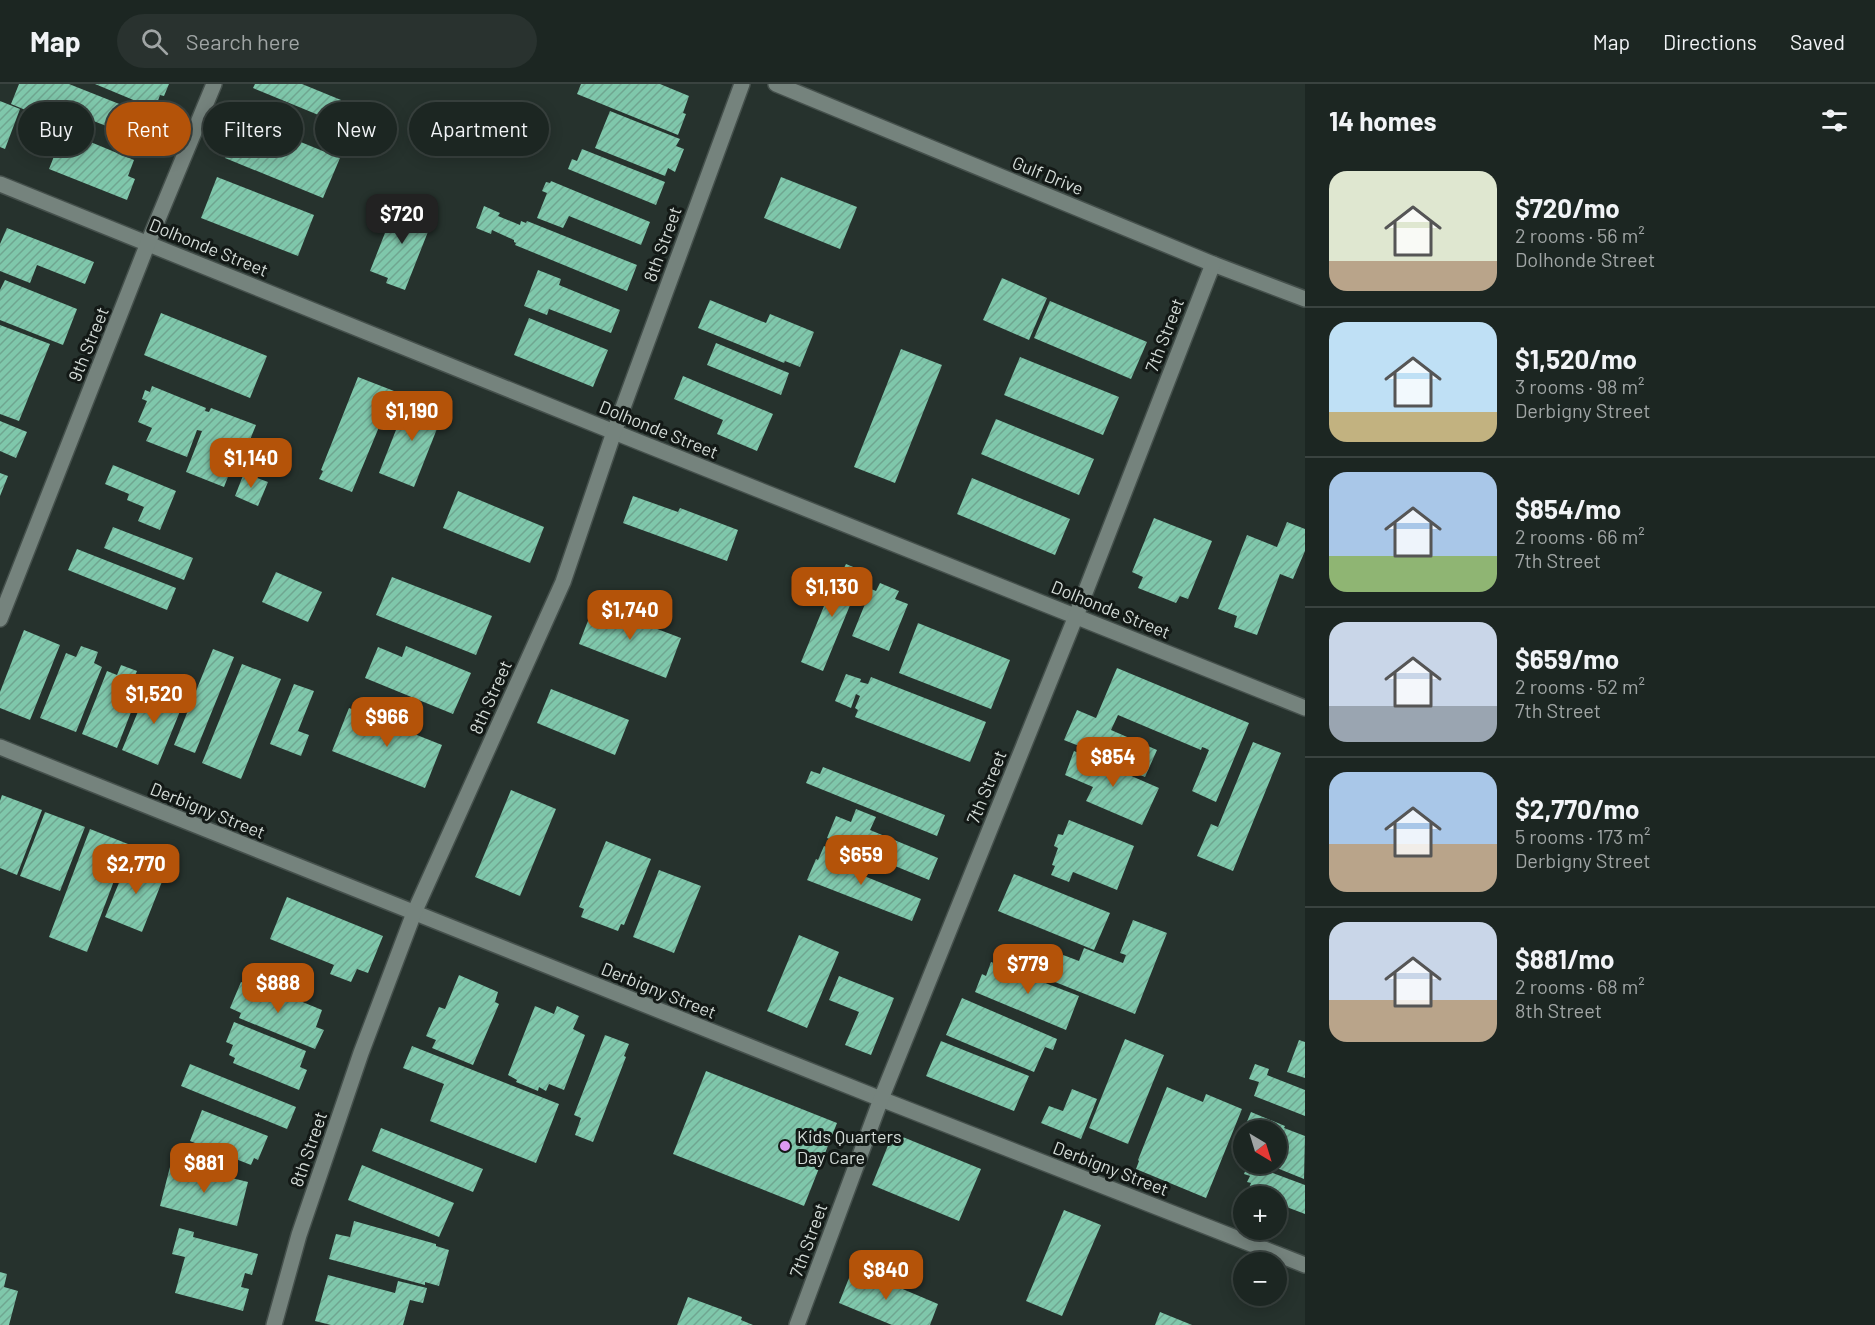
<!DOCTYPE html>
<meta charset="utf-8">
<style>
body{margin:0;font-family:Barlow,sans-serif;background:#29322f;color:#f1f3f6;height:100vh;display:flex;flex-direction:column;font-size:22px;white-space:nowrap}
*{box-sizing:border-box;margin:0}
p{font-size:20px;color:#a0a5a5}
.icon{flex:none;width:33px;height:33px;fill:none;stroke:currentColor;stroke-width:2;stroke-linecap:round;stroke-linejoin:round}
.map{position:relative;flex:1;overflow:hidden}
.panel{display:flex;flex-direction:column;background:#1c2622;width:570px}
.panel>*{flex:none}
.banner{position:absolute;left:18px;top:18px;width:570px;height:54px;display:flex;gap:12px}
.needle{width:39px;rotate:142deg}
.tools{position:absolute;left:1233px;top:1036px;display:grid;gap:12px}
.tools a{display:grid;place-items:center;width:54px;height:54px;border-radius:50%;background:#1c2622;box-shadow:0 3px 15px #0003,0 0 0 2px #3a4340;font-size:30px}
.price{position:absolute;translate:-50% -51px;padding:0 14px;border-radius:12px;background:#b45309;color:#fff;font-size:20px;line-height:39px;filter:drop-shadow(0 2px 3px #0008)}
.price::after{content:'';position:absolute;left:50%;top:36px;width:18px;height:14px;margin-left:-9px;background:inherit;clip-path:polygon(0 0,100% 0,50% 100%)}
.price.current{background:#222;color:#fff}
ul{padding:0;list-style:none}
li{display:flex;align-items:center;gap:18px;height:150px;padding:0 24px}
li+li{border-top:2px solid #3a4340}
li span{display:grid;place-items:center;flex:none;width:168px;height:120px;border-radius:18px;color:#555}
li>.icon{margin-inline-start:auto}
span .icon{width:72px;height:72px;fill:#fffc;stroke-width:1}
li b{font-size:26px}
h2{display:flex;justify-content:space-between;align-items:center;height:72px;padding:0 24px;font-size:26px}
.chip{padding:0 21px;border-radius:27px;background:#1c2622;box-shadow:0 3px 15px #0003,0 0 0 2px #3a4340;font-size:21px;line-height:54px}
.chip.current{background:#b45309;color:#fff}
header{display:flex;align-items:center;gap:36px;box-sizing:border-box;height:84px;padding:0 30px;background:#1c2622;border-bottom:2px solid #3a4340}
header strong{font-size:28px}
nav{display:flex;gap:33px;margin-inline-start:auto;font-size:21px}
.search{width:420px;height:54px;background:#29322f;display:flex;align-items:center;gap:15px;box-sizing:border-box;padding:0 21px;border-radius:33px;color:#a0a5a5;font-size:22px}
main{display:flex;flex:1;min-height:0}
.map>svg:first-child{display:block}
.building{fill:url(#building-hatch)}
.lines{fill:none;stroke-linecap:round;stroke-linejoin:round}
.minor-casing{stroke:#45504c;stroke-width:18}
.minor{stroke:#75837d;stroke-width:15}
.poi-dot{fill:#dd99f3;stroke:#131916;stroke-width:2}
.labels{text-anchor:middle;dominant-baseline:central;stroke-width:6;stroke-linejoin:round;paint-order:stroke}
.street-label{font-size:18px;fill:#d4dcd8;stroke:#131916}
.poi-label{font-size:18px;fill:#d4dcd8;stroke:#131916;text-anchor:start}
</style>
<header>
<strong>Map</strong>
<div class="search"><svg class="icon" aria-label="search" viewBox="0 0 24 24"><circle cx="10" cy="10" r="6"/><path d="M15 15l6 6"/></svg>Search here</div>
<nav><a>Map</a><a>Directions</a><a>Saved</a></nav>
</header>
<main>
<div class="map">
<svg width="1305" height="1241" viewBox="0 0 1305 1241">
<defs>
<pattern id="building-hatch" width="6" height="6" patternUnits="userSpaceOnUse" patternTransform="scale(1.5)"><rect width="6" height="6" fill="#7fc7ab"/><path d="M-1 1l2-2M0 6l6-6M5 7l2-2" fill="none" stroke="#6fa690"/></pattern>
</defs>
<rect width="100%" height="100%" fill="#26322d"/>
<g class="building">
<path d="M19,0h50l83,33 -2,5 6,2 -4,14 -8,-2 -2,4 -74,-29 -6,14 -51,-21z"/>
<path d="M95,0h74l-5,12 -4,-1 -5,14z"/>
<path d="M255,0h47l39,16 -8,21 -80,-33z"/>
<path d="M581,0h79l29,12 -6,17 3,1 -8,21 -101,-41z"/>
<path d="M0,17l20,8 -15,40 -5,-2z"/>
<path d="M610,27l70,28 -4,7 8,3 -9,23 -7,-4 -3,8 -70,-28z"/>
<path d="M242,34l98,40 -17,40 -98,-40z"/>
<path d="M64,47l70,29 -6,16 7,3 -8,21 -78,-31z"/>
<path d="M582,65l83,33 -9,23 -88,-36 4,-10 5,2z"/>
<path d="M217,93l97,38 -16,41 -97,-38z"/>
<path d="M781,93l76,30 -17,42 -76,-31z"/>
<path d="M551,97l99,41 -9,23 -72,-29 -6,12 -26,-10 10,-25 -5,-2 4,-9 4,1z"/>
<path d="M400,119l32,13 -1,2 2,1 -28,71 -19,-7 2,-5 -18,-7 26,-66 3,1z"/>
<path d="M484,122l16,7 -2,3 22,9 1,-4 5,2 1,-2 110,44 -10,26 -112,-46 1,-2 -2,-1v-2l-22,-10 -1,4 -15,-6z"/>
<path d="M7,144l87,34 -9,22 -48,-19 -7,18 -30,-12v-27z"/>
<path d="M538,186l23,9 -2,6 61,25 -9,23 -62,-24 -2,6 -23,-9z"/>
<path d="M1002,194l45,20 -18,42 -46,-20z"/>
<path d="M5,196l72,29 -14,36 -63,-25v-30z"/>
<path d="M710,216l56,23 4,-9 44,18 -14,35 -15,-6 -1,2 -86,-35z"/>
<path d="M1050,217l97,41 -16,37 -97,-41z"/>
<path d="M161,229l106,43 -17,42 -106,-43z"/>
<path d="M529,234l79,32 -15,37 -79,-32z"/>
<path d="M0,241l50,19 -31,77 -19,-7z"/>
<path d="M716,259l73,30 -8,22 -74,-30z"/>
<path d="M901,265l41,16 -47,118 -41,-16z"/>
<path d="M1020,273l99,40 -16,38 -99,-40z"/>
<path d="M683,292l90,38 -16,37 -40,-17 6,-14 -49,-21z"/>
<path d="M358,293l36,14 -42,101 -33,-13 4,-8 -2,-1z"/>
<path d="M152,302l54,22 -1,3 4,1 2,-4 45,17 -17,42 -6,-3 -9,23 -38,-15 16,-41 -5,-1 -10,27 -41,-16 6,-13 -14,-6 9,-21 -5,-2 3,-9 5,2z"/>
<path d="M409,313l35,14 -30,76 -35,-14z"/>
<path d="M996,335l98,40 -15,36 -98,-41z"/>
<path d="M0,337l27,11 -11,26 -16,-7z"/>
<path d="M113,381l63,26 -16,39 -22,-9 6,-14 -17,-7 2,-6 -24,-10z"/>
<path d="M0,389l8,3 -8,20z"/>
<path d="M244,389l24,9 -10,24 -23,-10z"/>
<path d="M972,394l98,41 -15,36 -98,-41z"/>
<path d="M458,407l86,36 -14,36 -87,-35z"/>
<path d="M633,412l45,16 2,-4 58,22 -11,31 -104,-38z"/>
<path d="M1154,434l58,23 -24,58 -8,-3 -4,7 -38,-15 5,-11 -11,-5z"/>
<path d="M1287,438l18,7v22l-12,28 -13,-5 -23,61 -23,-8 3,-11 -19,-7 29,-74 30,12z"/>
<path d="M113,443l80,31 -9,22 -80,-32z"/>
<path d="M77,465l99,39 -9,22 -99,-40z"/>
<path d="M846,480l12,5 -2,5 6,2 -39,95 -22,-9 39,-95 4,1z"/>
<path d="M276,488l46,20 -14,30 -46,-20z"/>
<path d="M392,493l100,39 -16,39 -100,-40z"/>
<path d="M880,499l19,8 -4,8 13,5 -19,47 -37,-15 19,-47 5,2z"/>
<path d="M594,521l87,33 -15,40 -87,-34z"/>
<path d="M918,539l92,37 -19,49 -92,-36z"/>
<path d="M24,546l36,15 -30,75 -30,-12v-16z"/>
<path d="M81,562l17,6 -4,11 8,4 -26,65 -36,-14 26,-65 10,4z"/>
<path d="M406,562l65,27 -18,41 -88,-36 13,-31 24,10z"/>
<path d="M213,565l21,8 -39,96 -21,-8z"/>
<path d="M242,580l39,15 -40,100 -39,-16z"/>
<path d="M121,581l16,6 -4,9 9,4 -25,64 -35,-14 25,-63 10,4z"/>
<path d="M1117,584l132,55 -33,79 -24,-11 17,-41 -4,-2 -3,-1 -1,3 -83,-35 -7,15 46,20 -12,27 -55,-22 4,-11 -8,-3 -2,7 -20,-8 13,-30 19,8z"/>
<path d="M846,590l15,5 -1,3 8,2 3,-7 115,45 -16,40 -115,-45 3,-7 -3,-2 5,-12 -4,-2 -5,14 -16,-7z"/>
<path d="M161,600l17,7 -4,10 9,3 -25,61 -36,-15 25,-60 10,4z"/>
<path d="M294,600l20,7 -16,40 11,4 -8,21 -31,-12z"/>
<path d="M551,605l78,31 -14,35 -78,-32z"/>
<path d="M349,624l93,37 -17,43 -93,-37z"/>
<path d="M1253,658l28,11 -48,118 -36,-15 14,-32 7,3z"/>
<path d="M1074,667l85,37 -17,37 -56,-24 7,-14 -28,-12z"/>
<path d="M823,683l122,48 -8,21 -131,-53 5,-12 9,3z"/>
<path d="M511,706l45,19 -36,87 -45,-19z"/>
<path d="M2,711l40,15 -25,65 -17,-7v-67z"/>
<path d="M856,725l20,8 -6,13 68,28 -9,22 -102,-42 9,-22 15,6z"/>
<path d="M45,728l40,15 -25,64 -40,-15z"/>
<path d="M1069,736l65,26 -17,44 -44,-18 -4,10 -18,-7 4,-9 -3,-1 6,-17 -4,-2 4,-12 5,1z"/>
<path d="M90,745l38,15 -41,108 -38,-15z"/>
<path d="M606,757l45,18 -27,66 -3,-1 -3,7 -37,-14 3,-8 -5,-2z"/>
<path d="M824,762l18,7 -5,12 84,34 -9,22 -105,-41 9,-21 2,1z"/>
<path d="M146,777l21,8 -25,63 -37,-15 22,-54 16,6z"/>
<path d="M659,786l42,16 -27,67 -41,-16z"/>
<path d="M1014,790l96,39 -16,37 -96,-39z"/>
<path d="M287,813l96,39 -15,37 -11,-4 -6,13 -21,-8 4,-9 -64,-26z"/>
<path d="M1133,836l34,13 -32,81 -95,-38 10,-26 29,11 5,-13 39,15 3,-8 -6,-2z"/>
<path d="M799,851l40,17 -32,76 -40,-17z"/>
<path d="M991,878l88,34 -13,34 -91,-38 7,-18 4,2z"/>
<path d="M459,891l39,17 -3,10 4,2 -26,61 -41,-17 4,-8 -10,-4 13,-29 6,2z"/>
<path d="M839,892l55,22 -23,57 -26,-10 14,-33 -30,-12z"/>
<path d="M241,898l12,4 1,-4 68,28 -6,17 8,3 -9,19 -76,-31 2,-5 -11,-5z"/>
<path d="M962,914l95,41 -4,11 -8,-3 -11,25 -88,-37z"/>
<path d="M535,922l19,8 3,-8 22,10 -6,13 12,6 -21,55 -15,-6 -3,7 -7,-4 -1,4 -22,-9 1,-2 -9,-5z"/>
<path d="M234,938l72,29 -6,16 7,3 -8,20 -66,-27 2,-5 -6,-3 4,-10 -7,-3z"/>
<path d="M605,951l24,9 -5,12 2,1 -33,85 -18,-7 6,-17 -7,-3z"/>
<path d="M1125,955l39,16 -36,89 -39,-16z"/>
<path d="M1299,956l6,2v36l-18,-6z"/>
<path d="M941,957l88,35 -15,35 -88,-35z"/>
<path d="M412,962l147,58 -23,59 -106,-42 14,-37 -41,-16z"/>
<path d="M190,980l106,43 -9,22 -106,-43z"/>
<path d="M1255,980l14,5 -2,6 38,15v26l-51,-20 5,-14 -10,-3z"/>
<path d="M706,987l131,52 -33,83 -131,-52z"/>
<path d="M1167,1003l36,15 3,-8 36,15 -36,89 -70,-29 3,-8 -1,-1z"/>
<path d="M1072,1005l25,10 -16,40 -40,-16 8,-17 14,5z"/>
<path d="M202,1026l66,26 -10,24 -4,-2 -3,7 -61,-24z"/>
<path d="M1251,1028l34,14 -1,2 21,8 -1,43 -37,-15h9v-33h-33z"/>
<path d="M381,1044l102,41 -10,23 -101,-41z"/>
<path d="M893,1049l88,36 -22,52 -87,-36z"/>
<path d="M171,1079l77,19 -11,44 -77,-20z"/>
<path d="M1248,1080l57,21v29l-29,-11v-6h-16l-13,-5 4,-9 -4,-1 3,-6 -6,-2z"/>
<path d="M362,1081l92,38 -15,34 -91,-37z"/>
<path d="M1064,1126l37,15 -39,91 -36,-15z"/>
<path d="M354,1137l82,23v2l13,4 -10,36 -14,-4v3l-96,-26 7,-25 14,3z"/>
<path d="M179,1144l15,4 -1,5 65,17 -6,21 -7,-2 -4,14 8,2 -6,22 -68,-18 10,-36 -13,-3z"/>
<path d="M853,1184l85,36 -8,21h-38l-53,-22z"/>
<path d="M0,1188l7,2 -3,13 14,4 -9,34h-9z"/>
<path d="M328,1191l67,18 3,-12 29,7 -4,15 -13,-3 -7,25h-72l-16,-4z"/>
<path d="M688,1213l54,20 -1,3 12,5h-76z"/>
<path d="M1160,1228l32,13h-37z"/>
</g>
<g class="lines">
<g class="minor-casing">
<g id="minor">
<path d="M776,0l437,180 92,35"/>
<path d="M0,100l614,248 691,276"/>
<path d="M0,535l148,-376 66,-159"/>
<path d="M0,663l881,352 424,166"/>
<path d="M274,1241l25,-90 62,-182 53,-140 149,-331 51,-150 128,-348"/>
<path d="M797,1241l84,-226 195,-483 137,-352"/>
</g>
</g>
<use href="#minor" class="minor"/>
</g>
<circle class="poi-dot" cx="785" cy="1062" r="6"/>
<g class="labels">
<g class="street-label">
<text transform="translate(1048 91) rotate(22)">Gulf Drive</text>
<text transform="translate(662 160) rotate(-70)">8th Street</text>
<text transform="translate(209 163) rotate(22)">Dolhonde Street</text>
<text transform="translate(1164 251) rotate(-69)">7th Street</text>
<text transform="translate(88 260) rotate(-68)">9th Street</text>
<text transform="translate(659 345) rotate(22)">Dolhonde Street</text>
<text transform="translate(1111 525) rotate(22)">Dolhonde Street</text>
<text transform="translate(490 613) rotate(-66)">8th Street</text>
<text transform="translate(986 703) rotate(-68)">7th Street</text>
<text transform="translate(208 726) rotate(22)">Derbigny Street</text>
<text transform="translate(659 906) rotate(22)">Derbigny Street</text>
<text transform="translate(308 1065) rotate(-71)">8th Street</text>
<text transform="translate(1111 1084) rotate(21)">Derbigny Street</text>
<text transform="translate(808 1156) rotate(-70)">7th Street</text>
</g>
<g class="poi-label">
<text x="797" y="1052">Kids Quarters<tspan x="797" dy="21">Day Care</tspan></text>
</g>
</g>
</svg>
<div class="tools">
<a><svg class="needle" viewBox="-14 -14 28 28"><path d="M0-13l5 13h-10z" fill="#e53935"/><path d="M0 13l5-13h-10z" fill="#a0a5a5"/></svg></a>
<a>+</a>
<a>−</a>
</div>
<b class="price current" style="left:402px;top:161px">$720</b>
<b class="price" style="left:412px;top:358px">$1,190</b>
<b class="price" style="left:251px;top:405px">$1,140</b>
<b class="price" style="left:832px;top:534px">$1,130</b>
<b class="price" style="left:630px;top:557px">$1,740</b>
<b class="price" style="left:154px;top:641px">$1,520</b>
<b class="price" style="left:387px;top:664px">$966</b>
<b class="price" style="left:1113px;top:704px">$854</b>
<b class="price" style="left:861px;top:802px">$659</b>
<b class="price" style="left:136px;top:811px">$2,770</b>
<b class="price" style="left:1028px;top:911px">$779</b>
<b class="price" style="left:278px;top:930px">$888</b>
<b class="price" style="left:204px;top:1110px">$881</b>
<b class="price" style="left:886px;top:1217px">$840</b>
<div class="banner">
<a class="chip">Buy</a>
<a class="chip current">Rent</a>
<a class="chip">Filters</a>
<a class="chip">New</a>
<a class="chip">Apartment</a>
</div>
</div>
<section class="panel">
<h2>14 homes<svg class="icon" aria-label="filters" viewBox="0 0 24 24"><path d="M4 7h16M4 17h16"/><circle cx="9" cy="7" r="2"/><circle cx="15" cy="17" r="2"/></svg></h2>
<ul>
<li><span style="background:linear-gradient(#dfe7d0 75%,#b9a48a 0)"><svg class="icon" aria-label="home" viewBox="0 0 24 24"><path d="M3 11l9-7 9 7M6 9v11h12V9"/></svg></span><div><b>$720/mo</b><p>2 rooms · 56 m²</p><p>Dolhonde Street</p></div></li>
<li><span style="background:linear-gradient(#bfe0f5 75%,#c2b280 0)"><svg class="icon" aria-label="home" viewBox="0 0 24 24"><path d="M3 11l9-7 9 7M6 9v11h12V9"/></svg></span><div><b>$1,520/mo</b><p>3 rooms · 98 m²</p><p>Derbigny Street</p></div></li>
<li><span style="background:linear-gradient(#a9c7e8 70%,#8fb573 0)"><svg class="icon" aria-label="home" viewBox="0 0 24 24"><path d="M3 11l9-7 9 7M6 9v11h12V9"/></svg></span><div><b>$854/mo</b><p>2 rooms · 66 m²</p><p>7th Street</p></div></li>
<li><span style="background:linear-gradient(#c9d6e8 70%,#9aa5b1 0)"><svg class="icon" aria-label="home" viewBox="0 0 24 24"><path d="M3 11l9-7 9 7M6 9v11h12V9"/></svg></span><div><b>$659/mo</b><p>2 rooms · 52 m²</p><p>7th Street</p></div></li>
<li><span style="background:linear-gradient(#a9c7e8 60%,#b9a48a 0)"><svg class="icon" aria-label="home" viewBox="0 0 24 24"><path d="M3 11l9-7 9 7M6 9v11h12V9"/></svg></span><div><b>$2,770/mo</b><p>5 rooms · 173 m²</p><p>Derbigny Street</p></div></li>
<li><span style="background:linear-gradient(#c9d6e8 65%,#b9a48a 0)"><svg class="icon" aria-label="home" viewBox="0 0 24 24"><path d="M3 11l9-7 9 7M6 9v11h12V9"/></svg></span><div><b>$881/mo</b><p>2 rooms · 68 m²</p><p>8th Street</p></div></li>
</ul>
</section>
</main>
